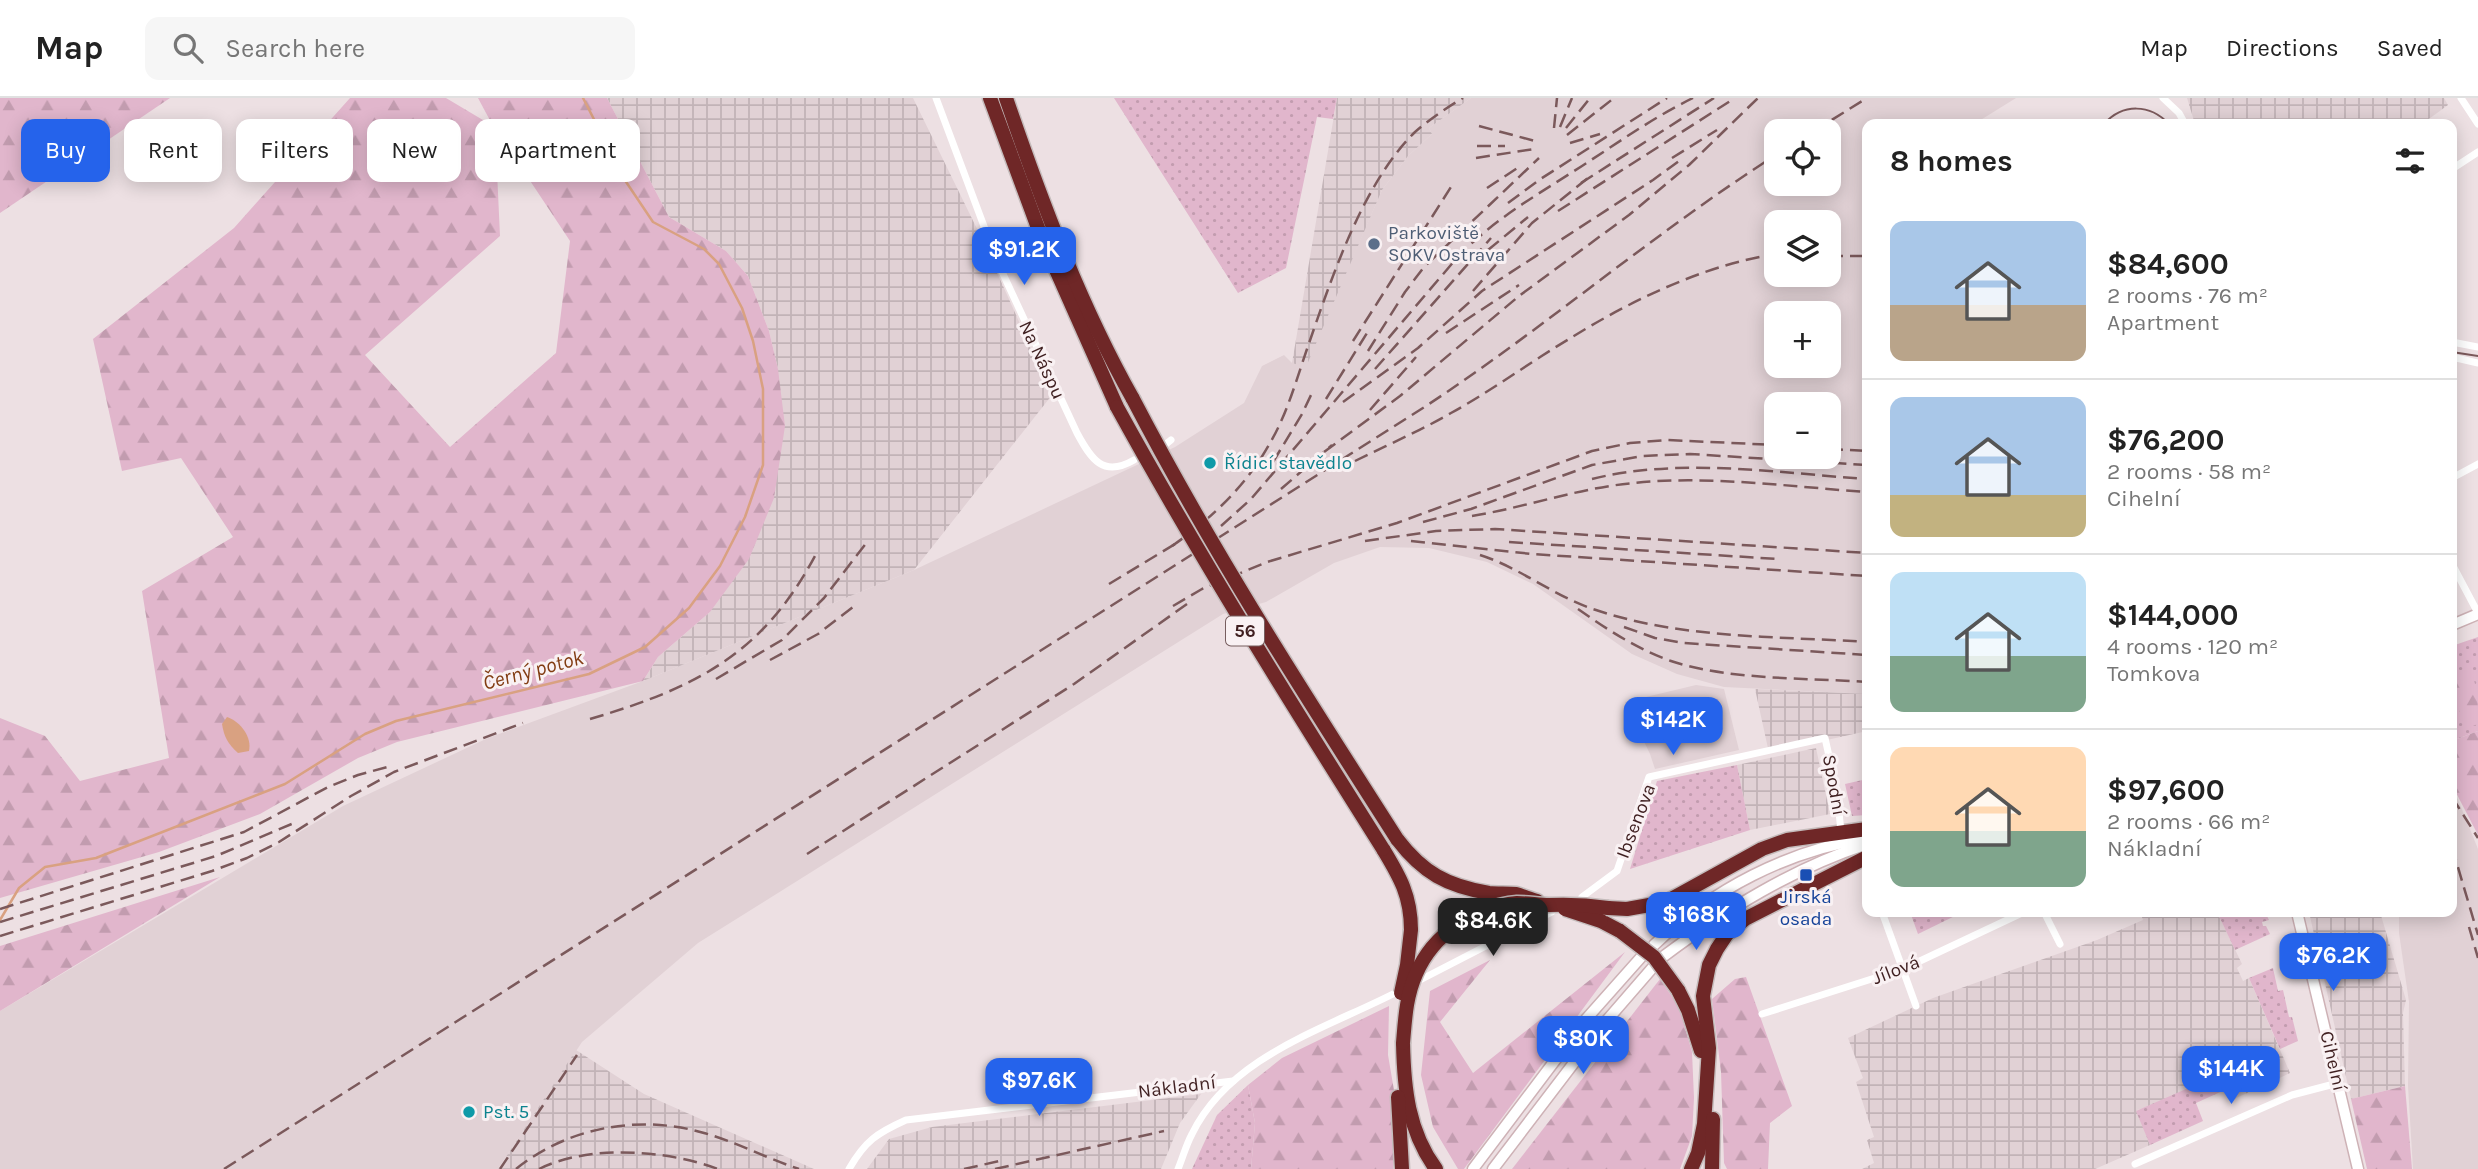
<!DOCTYPE html>
<meta charset="utf-8">
<style>
body{margin:0;font-family:Karla,sans-serif;background:#f6f6f6;color:#222;height:100vh;display:flex;flex-direction:column;font-size:26px;white-space:nowrap}
*{box-sizing:border-box;margin:0}
p{font-size:23px;color:#767676}
.icon{flex:none;width:38px;height:38px;fill:none;stroke:currentColor;stroke-width:2;stroke-linecap:round;stroke-linejoin:round}
.map{position:relative;flex:1;overflow:hidden}
.sheet{position:absolute;left:1862px;top:21px;width:595px;height:798px;display:flex;flex-direction:column;background:#fff;border-radius:14px;box-shadow:0 4px 18px #0003}
.sheet>*{flex:none}
.hud{position:absolute;left:21px;top:21px;width:665px;height:63px;display:flex;gap:14px}
.buttons{position:absolute;left:1764px;top:21px;display:grid;gap:14px}
.buttons a{display:grid;place-items:center;width:77px;height:77px;border-radius:14px;background:#fff;box-shadow:0 4px 18px #0003;font-size:35px}
.price{position:absolute;translate:-50% -60px;padding:0 16px;border-radius:14px;background:#2563eb;color:#fff;font-size:23px;line-height:46px;filter:drop-shadow(0 2px 4px #0008)}
.price::after{content:'';position:absolute;left:50%;top:42px;width:21px;height:16px;margin-left:-10px;background:inherit;clip-path:polygon(0 0,100% 0,50% 100%)}
.price.active{background:#222;color:#fff}
ul{padding:0;list-style:none}
li{display:flex;align-items:center;gap:21px;height:175px;padding:0 28px}
li+li{border-top:2px solid #e0e0e0}
li span{display:grid;place-items:center;flex:none;width:196px;height:140px;border-radius:14px;color:#555}
li>.icon{margin-inline-start:auto}
span .icon{width:84px;height:84px;fill:#fffc;stroke-width:1}
li b{font-size:30px}
h2{display:flex;justify-content:space-between;align-items:center;height:84px;padding:0 28px;font-size:30px}
.chip{padding:0 24px;border-radius:14px;background:#fff;box-shadow:0 4px 18px #0003;font-size:24px;line-height:63px}
.chip.active{background:#2563eb;color:#fff}
header{display:flex;align-items:center;gap:42px;box-sizing:border-box;height:98px;padding:0 35px;background:#fff;border-bottom:2px solid #e0e0e0}
header strong{font-size:33px}
nav{display:flex;gap:38px;margin-inline-start:auto;font-size:24px}
.search{width:490px;height:63px;background:#f6f6f6;display:flex;align-items:center;gap:18px;box-sizing:border-box;padding:0 24px;border-radius:14px;color:#767676;font-size:26px}
.map>svg:first-child{display:block}
.built{fill:#e1d1d5;fill-rule:evenodd}
.industrial{fill:url(#industrial-grid)}
.grass{fill:url(#grass-dots)}
.forest{fill:url(#forest-firs);fill-rule:evenodd}
.garden{fill:#e1b6cc}
.water{fill:#d9a181}
.lines{fill:none;stroke-linecap:round;stroke-linejoin:round}
.stream{stroke:#d9a181;stroke-width:2.5}
.secondary-casing{stroke:#ceb2b6;stroke-width:13}
.highway-casing{stroke:#c5bcbc;stroke-width:17}
.street{stroke:#fff;stroke-width:7}
.secondary{stroke:#fff;stroke-width:10}
.highway{stroke:#6f2727;stroke-width:14}
.tram{stroke:#7b595b;stroke-width:2}
.rail{stroke:#7b595b;stroke-width:2.5;stroke-dasharray:14 7;stroke-linecap:butt}
.highway-bridge-casing{stroke:#c5bcbc;stroke-width:17;stroke-linecap:butt}
.highway-bridge{stroke:#6f2727;stroke-width:14}
.service-dot{fill:#5c6f8a;stroke:#f9f1f3;stroke-width:2.5}
.culture-dot{fill:#0f9aa8;stroke:#f9f1f3;stroke-width:2.5}
.transit-dot{fill:#1a4fb4;stroke:#f9f1f3;stroke-width:2.5}
.labels{text-anchor:middle;dominant-baseline:central;stroke-width:6;stroke-linejoin:round;paint-order:stroke}
.shield{fill:#f9f1f3;stroke:#775e5f;stroke-width:2}
.shield-label{font-size:18px;font-weight:bold;fill:#3f1f20}
.service-label{font-size:19px;fill:#4e5e75;stroke:#f9f1f3;text-anchor:start}
.street-label{font-size:19px;fill:#3f1f20;stroke:#f9f1f3}
.culture-label{font-size:19px;fill:#0d838f;stroke:#f9f1f3;text-anchor:start}
.transit-label{font-size:19px;fill:#164399;stroke:#f9f1f3}
.water-label{font-size:21px;font-style:italic;fill:#823c12;stroke:#f9f1f3}
</style>
<header>
<strong>Map</strong>
<div class="search"><svg class="icon" aria-label="search" viewBox="0 0 24 24"><circle cx="10" cy="10" r="6"/><path d="M15 15l6 6"/></svg>Search here</div>
<nav><a>Map</a><a>Directions</a><a>Saved</a></nav>
</header>
<div class="map">
<svg width="2478" height="1071" viewBox="0 0 2478 1071">
<defs>
<pattern id="industrial-grid" width="8" height="8" patternUnits="userSpaceOnUse" patternTransform="scale(1.75)"><rect width="8" height="8" fill="#e1d1d5"/><path d="M0 4h8M4 0v8" fill="none" stroke="#c2b3b7"/></pattern>
<pattern id="grass-dots" width="8" height="8" patternUnits="userSpaceOnUse" patternTransform="scale(1.75)"><rect width="8" height="8" fill="#e1b6cc"/><path d="M2 2h.1M6 6h.1" fill="none" stroke="#c29caf" stroke-width="1.8" stroke-linecap="round"/></pattern>
<pattern id="forest-firs" width="22" height="20" patternUnits="userSpaceOnUse" patternTransform="scale(1.75)"><rect width="22" height="20" fill="#e1b6cc"/><path d="M5 1l3.5 6h-7zM16 11l3.5 6h-7z" fill="#c29caf"/></pattern>
</defs>
<rect width="100%" height="100%" fill="#ede0e3"/>
<g class="built">
<path d="M1471,0h545l-37,23 -1,3h-111v570l-143,-7 -47,-13 -45,-20 -99,-70 -46,-22 -58,-14 -49,-1 -46,16 -68,39 -43,12 -525,329 -116,99 -84,127h-498v-158l343,-205 145,-68 155,-57 271,-111 261,-123 69,-44 18,-37 22,-11 8,8 55,-93 35,-80 26,-34 24,-22 -3,-6zM1776,33h53v53h-53zM1776,124h53v53h-53zM1776,215h53v53h-53zM1776,306h53v53h-53z"/>
<path d="M1696,587l28,4 15,61 -84,19 -5,-15 -25,-52z"/>
<path d="M2452,687l26,64v320h-65l-5,-83 1,-84 -10,-69v-21h53z"/>
</g>
<g class="industrial">
<path d="M607,0h306l68,139 71,158 -138,175 -271,111 15,-24 52,-45 68,-243 -9,-38 -21,-55 -22,-25 -57,-34z"/>
<path d="M1337,0h134l-42,30 3,6 -24,22 -26,34 -76,177 -14,-4z"/>
<path d="M2187,0h257l4,7 -26,19h-227z"/>
<path d="M1755,591l112,5v37l-98,22z"/>
<path d="M1816,650l14,66 -80,16 -13,-65z"/>
<path d="M2140,814h77l25,52 -5,4 6,13 6,-3 41,95 -58,27 -5,-11 -90,21 13,35 -55,24h-233l12,-6 -7,-23 7,-3 -18,-55 7,-4 -15,-40 85,-40 164,-58 46,-20z"/>
<path d="M2309,814h71l26,88 -3,13 2,73 -54,13z"/>
<path d="M576,952l68,44 170,75h-316z"/>
<path d="M1201,996l-21,29 -19,46h-294l22,-30 43,-12z"/>
</g>
<g class="grass">
<path d="M1114,0h223l-4,21 -16,-2 -31,151 -48,25z"/>
<path d="M2478,539v94l-26,10v-95z"/>
<path d="M1737,667l13,65 -120,39 27,-88z"/>
<path d="M1867,681v36l-15,1 -7,-32z"/>
<path d="M1910,814h53l-45,22z"/>
<path d="M2217,814h48l4,8 -7,2 1,4h3l4,8 -35,16z"/>
<path d="M2273,870l5,23 5,-1 6,27h3l6,24 -18,8 -31,-71z"/>
<path d="M2220,976l7,15 -31,14 7,18 -53,24 -14,-34z"/>
<path d="M1248,987l7,38 -4,46h-59l25,-54z"/>
</g>
<g class="forest">
<path d="M0,0h170l-170,115z"/>
<path d="M350,0h96l47,28 -15,-28h129l62,119 57,34 22,25 21,55 9,38 7,57 -11,72 -25,61 -39,53 -52,45 -15,24 -246,61 -39,16 -98,56 -101,38 -159,46v-180l45,18 35,45 89,-23 -27,-167 91,-54 -52,-79 -59,13 -29,-132 141,-111zM495,30l75,113 -14,112 -106,94 -85,-92 135,-119z"/>
<path d="M2471,574c7,15 7,35 7,52l-11,4 -3,-2 -12,-38v-9z"/>
<path d="M2478,633v104l-26,-50v-44z"/>
<path d="M220,779l-220,134v-65z"/>
<path d="M1625,854l-161,217h-6l-25,-42 -12,-52 9,-84 60,-31 -50,62 33,51z"/>
<path d="M1746,879l46,129 -22,17 -2,46h-41l-3,-6 -3,-91 -9,-73 23,-20z"/>
<path d="M1660,881l19,28 13,45 2,46 -2,38 -12,33h-168z"/>
<path d="M1389,908l-1,49 8,47 -3,67h-142l4,-46 -7,-38 34,-27z"/>
<path d="M2405,988l7,83h-45l-16,-70z"/>
</g>
<path class="garden" d="M1718,601l3,17 -29,7 -4,-17z"/>
<path class="water" d="M227,619c14,5 25,20 22,34l-11,2c-10,-9 -14,-16 -16,-29z"/>
<g class="lines">
<path class="stream" d="M0,822l19,-32 26,-21 51,-9 189,-74 80,-50 31,-13 193,-47 56,-27 44,-39 31,-42 25,-49 18,-52v-76l-10,-48 -11,-33 -23,-44 -15,-15 -51,-27 -49,-73 -4,-18 -17,-33"/>
<g class="secondary-casing">
<g id="secondary">
<path d="M2452,527l26,-11"/>
<path d="M2297,814l61,257"/>
<path d="M1654,847c59,-56 133,-94 213,-107"/>
<path d="M1664,858c63,-47 128,-87 203,-112"/>
<path d="M1473,1071l114,-151 56,-63"/>
<path d="M1493,1071l109,-143 52,-60"/>
</g>
</g>
<g class="highway-casing">
<g id="highway">
<path d="M990,0l51,138 76,171"/>
<path d="M1006,0c35,102 74,207 127,301"/>
<path d="M1397,741c26,34 50,47 92,54 9,1 18,0 27,1 7,2 14,5 21,7"/>
<path d="M1383,751c17,28 28,47 28,81"/>
<path d="M1608,810l19,1 39,-7 96,-53 25,-9 80,-11"/>
<path d="M1601,823l19,10"/>
<path d="M1678,892l10,20 13,41"/>
<path d="M1403,945c1,45 5,88 33,126"/>
<path d="M1398,999l4,72"/>
<path d="M1691,1071l7,-16 6,-29 5,-76 -6,-52 6,-31 8,-16 10,-15 18,-15 122,-62"/>
<path d="M1712,1071l1,-50"/>
</g>
</g>
<g class="street">
<path d="M936,0l61,163 80,172c14,26 26,45 57,27"/>
<path d="M2163,0l16,15 6,11"/>
<path d="M2461,0l17,26"/>
<path d="M2452,71l26,-17"/>
<path d="M2452,244l26,5"/>
<path d="M2452,259l26,6"/>
<path d="M1166,346l5,-4"/>
<path d="M2452,380l26,-14"/>
<path d="M2452,466l26,49"/>
<path d="M1582,799l35,-26 32,-94 176,-39 12,54 4,40"/>
<path d="M1882,814l34,94"/>
<path d="M2044,814l16,32"/>
<path d="M1420,882l132,-68"/>
<path d="M1762,916l141,-45 121,-57"/>
<path d="M2135,1066l157,-69 46,-12"/>
<path d="M849,1071c16,-28 28,-36 57,-49l327,-39"/>
<path d="M1178,1071c5,-12 8,-24 14,-35 38,-78 133,-105 205,-142"/>
</g>
<use href="#secondary" class="secondary"/>
<use href="#highway" class="highway"/>
<g class="tram">
<path d="M2104,26c19,-21 46,-20 65,0"/>
<path d="M2452,254l26,4"/>
</g>
<g class="rail">
<path d="M1479,28l56,15"/>
<path d="M1560,29l12,-29"/>
<path d="M1554,30l3,-30"/>
<path d="M1566,30l24,-30"/>
<path d="M1814,33l53,-33"/>
<path d="M1567,37l47,-37"/>
<path d="M1570,45l30,-9"/>
<path d="M1477,48h28"/>
<path d="M1476,60l58,-9"/>
<path d="M1672,60l45,-28"/>
<path d="M1581,85l133,-85"/>
<path d="M1487,90l32,-21"/>
<path d="M1508,105l31,-23 128,-82"/>
<path d="M1558,113l177,-113"/>
<path d="M1488,152l40,-33"/>
<path d="M1829,158h38"/>
<path d="M1473,193l59,-68 56,-45"/>
<path d="M1446,235l73,-48"/>
<path d="M1353,243l98,-154"/>
<path d="M1368,253l37,-59 19,-25 115,-109"/>
<path d="M1375,271l116,-131"/>
<path d="M1326,301l41,-66"/>
<path d="M1343,304l75,-54 64,-57 171,-111 30,-22"/>
<path d="M1370,312l46,-53"/>
<path d="M1829,351l38,2"/>
<path d="M1324,354l76,-56 119,-100 110,-81 60,-50 69,-67"/>
<path d="M1355,363c32,-16 65,-30 96,-48 40,-22 78,-50 118,-74 61,-38 135,-74 207,-85"/>
<path d="M1273,364l29,-48 9,-19"/>
<path d="M1592,381c88,-22 185,-6 275,0"/>
<path d="M1281,391l51,-44"/>
<path d="M1472,418c55,-9 106,-28 162,-33 73,-8 159,4 233,9"/>
<path d="M1423,424l48,-13 121,-44 50,-9 48,-2 177,11"/>
<path d="M1221,428l30,-27 205,-240c36,-39 81,-64 126,-93 37,-24 72,-49 111,-68"/>
<path d="M1365,443l71,-10 59,-2 372,24"/>
<path d="M1411,443l121,13 335,22"/>
<path d="M1509,444l269,17"/>
<path d="M1172,448c39,-27 75,-61 98,-103 17,-29 26,-62 37,-94 24,-69 55,-165 108,-217 15,-13 31,-24 48,-34"/>
<path d="M1480,457c41,13 75,42 116,55 86,29 181,26 271,32"/>
<path d="M1109,486l71,-43"/>
<path d="M1173,508l29,-17 65,-27 130,-39 195,-72 38,-8 38,-3 108,5"/>
<path d="M1578,511c30,21 59,40 93,52 56,19 137,17 196,21"/>
<path d="M1624,529l31,11 28,5 184,12"/>
<path d="M770,562l48,-26 35,-27"/>
<path d="M716,581l66,-39 42,-42 43,-56"/>
<path d="M590,621c105,-31 172,-64 225,-163"/>
<path d="M2452,699l26,41"/>
<path d="M2452,749l26,88"/>
<path d="M807,756l267,-170 113,-80"/>
<path d="M0,811l244,-77 84,-45 30,-12 33,-9"/>
<path d="M0,824l216,-66 78,-33"/>
<path d="M2469,829l9,31"/>
<path d="M0,838l212,-65 35,-13 32,-16 72,-46 43,-24 129,-49"/>
<path d="M224,1071l1202,-763c120,-79 229,-174 350,-251"/>
<path d="M500,1071l77,-114"/>
<path d="M516,1071c52,-42 124,-55 188,-36 32,9 62,25 95,36"/>
<path d="M539,1071c50,-25 128,-19 179,0"/>
<path d="M964,1071l40,-9"/>
<path d="M995,1071l169,-38"/>
</g>
<g class="highway-bridge-casing">
<g id="highway-bridge">
<path d="M1133,301c79,152 172,296 264,440"/>
<path d="M1117,309c83,151 174,296 266,442"/>
<path d="M1565,811l36,12"/>
<path d="M1620,833l34,26 24,33"/>
<path d="M1401,895l6,-28 4,-35"/>
<path d="M1403,945c2,-23 3,-47 13,-69 17,-40 58,-67 101,-71 11,0 22,2 32,2 21,-1 39,0 59,3"/>
</g>
</g>
<use href="#highway-bridge" class="highway-bridge"/>
</g>
<circle class="service-dot" cx="1374" cy="146" r="7"/>
<g class="culture-dot">
<circle cx="1210" cy="365" r="7"/>
<circle cx="469" cy="1014" r="7"/>
</g>
<rect class="transit-dot" x="1799" y="770" width="14" height="14" rx="3.5"/>
<g class="labels">
<rect class="shield" x="1226" y="518.5" width="38" height="29" rx="5"/>
<g class="shield-label">
<text x="1245" y="533">56</text>
</g>
<g class="service-label">
<text x="1388" y="135">Parkoviště<tspan x="1388" dy="22">SOKV Ostrava</tspan></text>
</g>
<g class="street-label">
<text transform="translate(1042 262) rotate(65)">Na Náspu</text>
<text transform="translate(1834 687) rotate(80)">Spodní</text>
<text transform="translate(1636 723) rotate(-69)">Ibsenova</text>
<text transform="translate(1896 872) rotate(-21)">Jílová</text>
<text transform="translate(2333 963) rotate(77)">Cihelní</text>
<text transform="translate(1177 989) rotate(-7)">Nákladní</text>
</g>
<g class="culture-label">
<text x="1224" y="365">Řídicí stavědlo</text>
<text x="483" y="1014">Pst. 5</text>
</g>
<g class="transit-label">
<text x="1806" y="799">Jirská<tspan x="1806" dy="22">osada</tspan></text>
</g>
<g class="water-label">
<text transform="translate(533 572) rotate(-15)">Černý potok</text>
</g>
</g>
</svg>
<div class="buttons">
<a><svg class="icon" aria-label="locate" viewBox="0 0 24 24"><circle cx="12" cy="12" r="6"/><path d="M12 2v4M12 18v4M2 12h4M18 12h4"/></svg></a>
<a><svg class="icon" aria-label="layers" viewBox="0 0 24 24"><path d="M12 4l9 5-9 5-9-5zM3 14l9 5 9-5"/></svg></a>
<a>+</a>
<a>−</a>
</div>
<b class="price" style="left:1024px;top:189px">$91.2K</b>
<b class="price" style="left:1673px;top:659px">$142K</b>
<b class="price" style="left:1696px;top:854px">$168K</b>
<b class="price active" style="left:1493px;top:860px">$84.6K</b>
<b class="price" style="left:2333px;top:895px">$76.2K</b>
<b class="price" style="left:1583px;top:978px">$80K</b>
<b class="price" style="left:2231px;top:1008px">$144K</b>
<b class="price" style="left:1039px;top:1020px">$97.6K</b>
<div class="hud">
<a class="chip active">Buy</a>
<a class="chip">Rent</a>
<a class="chip">Filters</a>
<a class="chip">New</a>
<a class="chip">Apartment</a>
</div>
<section class="sheet">
<h2>8 homes<svg class="icon" aria-label="filters" viewBox="0 0 24 24"><path d="M4 7h16M4 17h16"/><circle cx="9" cy="7" r="2"/><circle cx="15" cy="17" r="2"/></svg></h2>
<ul>
<li><span style="background:linear-gradient(#a9c7e8 60%,#b9a48a 0)"><svg class="icon" aria-label="home" viewBox="0 0 24 24"><path d="M3 11l9-7 9 7M6 9v11h12V9"/></svg></span><div><b>$84,600</b><p>2 rooms · 76 m²</p><p>Apartment</p></div></li>
<li><span style="background:linear-gradient(#a9c7e8 70%,#c2b280 0)"><svg class="icon" aria-label="home" viewBox="0 0 24 24"><path d="M3 11l9-7 9 7M6 9v11h12V9"/></svg></span><div><b>$76,200</b><p>2 rooms · 58 m²</p><p>Cihelní</p></div></li>
<li><span style="background:linear-gradient(#bfe0f5 60%,#7fa58c 0)"><svg class="icon" aria-label="home" viewBox="0 0 24 24"><path d="M3 11l9-7 9 7M6 9v11h12V9"/></svg></span><div><b>$144,000</b><p>4 rooms · 120 m²</p><p>Tomkova</p></div></li>
<li><span style="background:linear-gradient(#ffd9b3 60%,#7fa58c 0)"><svg class="icon" aria-label="home" viewBox="0 0 24 24"><path d="M3 11l9-7 9 7M6 9v11h12V9"/></svg></span><div><b>$97,600</b><p>2 rooms · 66 m²</p><p>Nákladní</p></div></li>
</ul>
</section>
</div>
